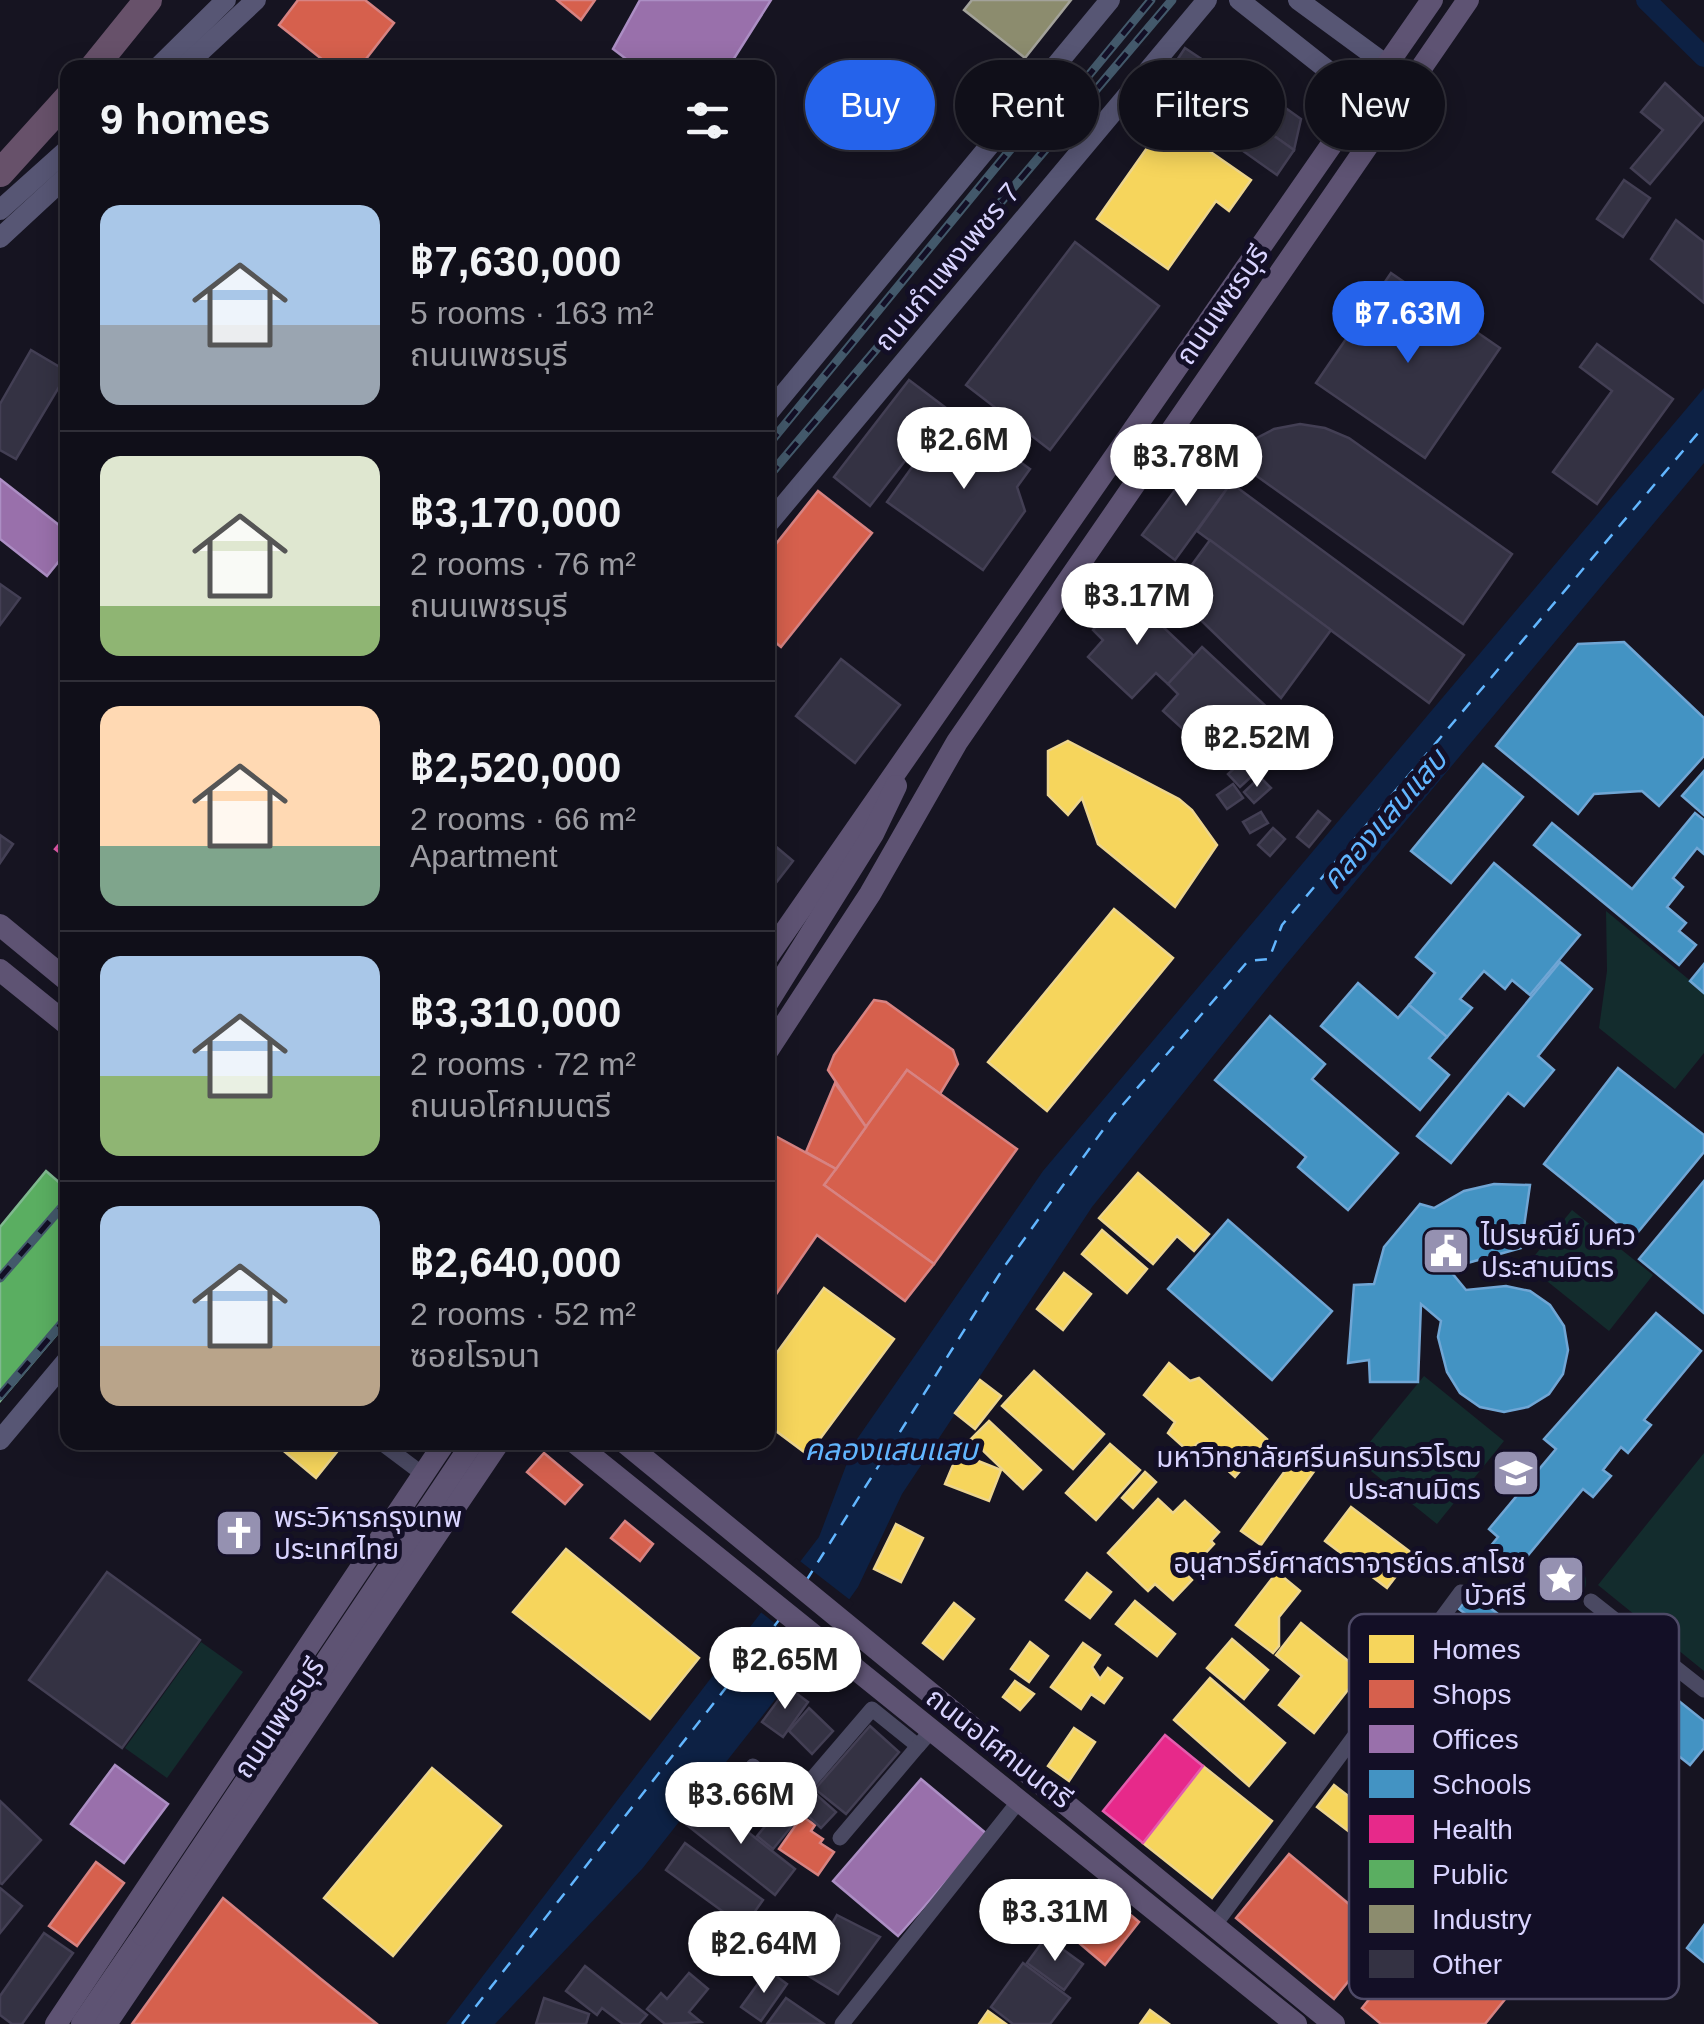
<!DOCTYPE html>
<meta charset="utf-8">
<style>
body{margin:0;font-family:Helvetica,"Noto Sans Thai",sans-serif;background:#191822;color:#f1f3f6;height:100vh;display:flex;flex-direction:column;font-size:38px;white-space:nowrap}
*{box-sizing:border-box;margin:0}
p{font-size:32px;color:#9c9ca2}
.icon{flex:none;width:55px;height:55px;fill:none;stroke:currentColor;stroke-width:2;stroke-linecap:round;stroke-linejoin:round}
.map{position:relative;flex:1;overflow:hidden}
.sheet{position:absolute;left:60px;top:60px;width:715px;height:1390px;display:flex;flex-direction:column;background:#100f19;border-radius:20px;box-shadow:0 5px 25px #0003,0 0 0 2px #302f38}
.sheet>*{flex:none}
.banner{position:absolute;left:805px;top:60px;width:748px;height:90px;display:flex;gap:20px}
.price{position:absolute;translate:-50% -85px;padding:0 22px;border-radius:35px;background:#fff;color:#222;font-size:32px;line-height:65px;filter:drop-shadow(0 2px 5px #0008)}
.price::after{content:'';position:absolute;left:50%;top:60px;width:30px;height:22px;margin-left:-15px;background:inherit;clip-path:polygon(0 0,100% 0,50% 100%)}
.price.active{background:#2563eb;color:#fff}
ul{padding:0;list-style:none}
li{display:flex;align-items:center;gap:30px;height:250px;padding:0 40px}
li+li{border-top:2px solid #302f38}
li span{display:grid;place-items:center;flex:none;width:280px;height:200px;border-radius:20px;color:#555}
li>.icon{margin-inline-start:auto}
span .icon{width:120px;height:120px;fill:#fffc;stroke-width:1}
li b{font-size:42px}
h2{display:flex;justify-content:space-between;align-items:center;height:120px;padding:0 40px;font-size:42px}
.pill{padding:0 35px;border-radius:45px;background:#100f19;box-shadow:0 5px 25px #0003,0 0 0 2px #302f38;font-size:35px;line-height:90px}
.pill.active{background:#2563eb;color:#fff}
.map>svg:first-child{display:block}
.green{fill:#132c2d}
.water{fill:#0d2144}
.pier{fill:#161421}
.homes{fill:#f6d55c;stroke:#edd58d;stroke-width:2.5}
.shops{fill:#d6604d;stroke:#d78382;stroke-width:2.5}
.offices{fill:#9970ab;stroke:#ac8ec4;stroke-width:2.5}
.schools{fill:#4393c3;stroke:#70a6d5;stroke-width:2.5}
.health{fill:#e7298a;stroke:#e35cad;stroke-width:2.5}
.public{fill:#5aae61;stroke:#80b990;stroke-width:2.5}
.industry{fill:#8c8c6e;stroke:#a3a29a;stroke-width:2.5}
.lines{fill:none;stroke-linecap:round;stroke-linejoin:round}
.canal{stroke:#0d2144;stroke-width:20}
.ferry{stroke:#62b6ff;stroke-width:2.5;stroke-dasharray:12 10;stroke-linecap:butt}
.building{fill:#343243;stroke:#433f54;stroke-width:2.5}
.street{stroke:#4a4962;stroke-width:15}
.secondary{stroke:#575674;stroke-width:20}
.primary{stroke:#5e5373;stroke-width:22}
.highway{stroke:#67516a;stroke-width:28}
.rail-casing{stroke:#43596b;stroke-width:9}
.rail{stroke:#130f26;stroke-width:5;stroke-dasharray:15;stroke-linecap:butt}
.primary-bridge{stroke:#5e5373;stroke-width:22}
.labels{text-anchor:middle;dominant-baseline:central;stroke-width:10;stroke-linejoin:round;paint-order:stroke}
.street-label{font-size:28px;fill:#d9d4ff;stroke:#130f26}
.poi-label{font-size:28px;fill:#d9d4ff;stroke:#130f26;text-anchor:start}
.water-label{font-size:30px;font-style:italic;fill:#62b6ff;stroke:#130f26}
.key{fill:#130f26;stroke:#4e4a67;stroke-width:2.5}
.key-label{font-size:28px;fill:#d9d4ff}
</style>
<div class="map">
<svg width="1704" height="2024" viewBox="0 0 1704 2024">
<rect width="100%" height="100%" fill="#161421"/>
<g class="green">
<path d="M1606,911l98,81v61l-29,36 -76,-61 8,-57z"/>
<path d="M1572,1210l81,65 -44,56 -82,-66z"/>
<path d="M1424,1376l80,65 -67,83 -81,-65z"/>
<path d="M1704,1453v218l-106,-86z"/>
<circle cx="1566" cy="1582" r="20"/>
<path d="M201,1642l42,30 -76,106 -42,-30z"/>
</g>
<path class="water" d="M1704,388v75l-419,503 -193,241 -190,287 -44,93 -55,77 -161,205 -147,155h-49l373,-487 36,-95 188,-271z"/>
<path class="pier" d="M796,1558l58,45 -39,53 -58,-47z"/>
<g class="homes">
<path d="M1166,121l85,59 -22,31 -13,-10 -48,68 -71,-50z"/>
<path d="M1068,741l111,58 13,11 25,35 -42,62 -77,-63 -16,-46 -14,17 -20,-20v-44z"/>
<path d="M1114,909l59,49 -126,153 -59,-49z"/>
<path d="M1138,1173l71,61 -15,17 -17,-15 -24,28 -54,-46z"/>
<path d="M1102,1230l45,39 -20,24 -45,-39z"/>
<path d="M1064,1273l27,21 -28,36 -26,-21z"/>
<path d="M824,1288l70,51 -86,116 -40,-30v-60z"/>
<path d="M1169,1363l21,18 9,-3 68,61 -32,38 -37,-34 -9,9 -21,-19 7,-11 -31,-27z"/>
<path d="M1034,1371l70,63 -31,35 -71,-63z"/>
<path d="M980,1380l21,16 -26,33 -20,-16z"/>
<path d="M989,1421l52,49 -18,19 -52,-50z"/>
<path d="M273,1442h71v1l-28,35z"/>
<path d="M1110,1444l30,26 -44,50 -30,-27z"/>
<path d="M958,1453l43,17 -12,31 -44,-17z"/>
<path d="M1296,1456l19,14 -54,75 -20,-14z"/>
<path d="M1145,1472l11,10 -23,26 -11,-10z"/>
<path d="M1158,1499l15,14 12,-12 34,31 -8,9 3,3 -28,30 6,6 -19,20 -18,-16 -7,7 -40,-38z"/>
<path d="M1351,1507l62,47 -26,34 -62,-47z"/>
<path d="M896,1524l27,14 -22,44 -27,-13z"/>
<path d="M566,1549l133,109 -49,61 -137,-107z"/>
<path d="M1277,1572l23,19 -21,26v29l-6,7 -37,-28z"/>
<path d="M1087,1573l24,19 -21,26 -24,-18z"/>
<path d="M1135,1601l40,33 -18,22 -41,-32z"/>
<path d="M954,1603l20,16 -31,40 -20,-16z"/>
<path d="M1301,1623l61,49 -48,61 -35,-28 23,-29 -26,-21z"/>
<path d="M1232,1639l36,31 -24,29 -37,-31z"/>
<path d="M1030,1642l18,14 -19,26 -18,-13z"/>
<path d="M1083,1643l17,12 -8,12 8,12 8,-11 14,10 -18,25 -13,-9 -10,15 -30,-22z"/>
<path d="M1210,1678l75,65 -36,43 -75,-66z"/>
<path d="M1015,1681l19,13 -14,16 -17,-13z"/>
<path d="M1074,1728l21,14 -26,39 -21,-15z"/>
<path d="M1203,1766l69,55 -60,77 -69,-55z"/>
<path d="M432,1768l69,58 -108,130 -69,-58z"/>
<path d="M1334,1785l111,86 -30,39 -29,-22 13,-18 -82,-63z"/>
<path d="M1150,2010l19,14h-29z"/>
<path d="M988,2011l18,13h-27z"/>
</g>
<g class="shops">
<path d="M298,0h67l29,23 -35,45h-26l-54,-43z"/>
<path d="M557,0h38l-14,20z"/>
<path d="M818,491l54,42 -91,114 -6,-5 -7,9v-97z"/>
<path d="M874,1000l12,2 67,48 5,14 -18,30 -33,-24 -41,57 -38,-57 6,-15z"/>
<path d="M907,1070l110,79 -83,115 -110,-79z"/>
<path d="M835,1083l31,44 -30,42 -30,-17z"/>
<path d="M771,1137h6l59,32 -12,16 110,79 -29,37 -88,-66 -49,71z"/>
<path d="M544,1453l38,32 -17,19 -38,-32z"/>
<path d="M625,1521l28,23 -13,17 -29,-23z"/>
<path d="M802,1816l13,9 -4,6 12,8 -3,4 14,9 -16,23 -39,-26z"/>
<path d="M1289,1854l97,81 -52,64 -98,-81z"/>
<path d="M1480,1861l80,70 -75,93h-104l-19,-16z"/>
<path d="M96,1862l28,21 -47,63 -28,-20z"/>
<path d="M223,1898l98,81 56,45h-245z"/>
<path d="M1113,1900l26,22 -34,43 -27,-23z"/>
</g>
<g class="offices">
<path d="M640,0h131l-43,68h-90l-25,-19z"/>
<path d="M0,479l68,53v18l-21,26 -47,-37z"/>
<path d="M115,1765l53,39 -44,59 -53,-39z"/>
<path d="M921,1779l67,56 -90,101 -65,-55z"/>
</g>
<g class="schools">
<path d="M1624,642l80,76v38l-45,50 -17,-15 -48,3 -16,20 -82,-68 82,-102z"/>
<path d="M1483,764l40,33 -72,86 -40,-32z"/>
<path d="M1704,771v44l-22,-19z"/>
<path d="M1695,813l9,7v34l-7,-6 -24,30 10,9 -16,20 19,16 -7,8 17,14 -17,20 -145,-120 18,-22 80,66z"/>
<path d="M1494,863l86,72 -50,60 -18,-15 -7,9 -21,-18 -24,28 12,9 -25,29 -38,-32 26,-32 -19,-16z"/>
<path d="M1560,962l32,27 -54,67 16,14 -30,36 -16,-13 -57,70 -34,-27z"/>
<path d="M1704,964v29l-14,-12z"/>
<path d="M1358,983l40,35 11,-13 38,32 -18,21 20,17 -29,35 -99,-84z"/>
<path d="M1270,1016l55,48 -13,15 86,74 -50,57 -50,-43 8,-10 -91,-77z"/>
<path d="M1618,1068l86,67v17l-70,85 -90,-73z"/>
<path d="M1704,1181v132l-65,-54z"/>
<path d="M1494,1184l36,1 -9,63 -57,16 -12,9 14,17 40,-4 24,5 20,14 14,21 4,24 -5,24 -14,20 -21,13 -24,5 -24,-5 -20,-14 -13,-21 -9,-35 3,-16 -20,-17 -3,78h-48l-1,-22 -21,3 6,-78 20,-1 10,-37 36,-43 14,4 30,-17z"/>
<path d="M1228,1220l104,91 -60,69 -104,-91z"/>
<path d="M1656,1313l45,38 -57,69 7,5 -23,28 -7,-6 -18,23 8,6 -18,21 -10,-8 -58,70 -5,-4 -9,11 -22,-18 9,-11 -9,-8 67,-80 -12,-10z"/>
<path d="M1471,1593l27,21 -12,16 -27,-21z"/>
<path d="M1580,1622l124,99v27l-14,17 -136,-108z"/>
<path d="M1704,1925v37l-17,-14z"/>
</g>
<g class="health">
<path d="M68,834v25l-13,-10z"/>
<path d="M1165,1735l38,31 -60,77 -40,-32z"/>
</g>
<path class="public" d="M46,1171l22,19v131l-68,80v-174z"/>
<path class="industry" d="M972,0h99l-46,58 -61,-48z"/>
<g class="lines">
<path class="canal" d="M1646,0l58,57"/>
<g class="ferry">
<path d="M806,1581l198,-314 109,-151 135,-155 21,-2 13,-34 422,-499"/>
<path d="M462,2024l317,-404"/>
</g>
</g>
<g class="building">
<path d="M1185,48l81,54 -30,44 -80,-54z"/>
<path d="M1665,83l39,36 -54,65 -19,-16 32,-38 -22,-18z"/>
<path d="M1280,104l21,15 -7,31 -31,-22z"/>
<path d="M1253,121l41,29 -17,25 -41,-29z"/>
<path d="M1624,180l26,18 -27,39 -26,-18z"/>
<path d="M1676,220l28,22v61l-53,-44z"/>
<path d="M1075,242l84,64 -109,144 -84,-65z"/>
<path d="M1391,273l109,75 -75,110 -109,-75z"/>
<path d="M1597,344l76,55 -76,105 -44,-32 59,-81 -32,-24z"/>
<path d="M31,350l37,22 -52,87 -16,-9v-46z"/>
<path d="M909,380l37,28 -76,98 -36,-29z"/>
<path d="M951,413l79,56 -13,18 8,24 -42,59 -96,-68z"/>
<path d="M1300,424l25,4 24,10 163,116 -49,70 -230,-165 18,-18 23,-12z"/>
<path d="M1198,459l33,24 -56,77 -33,-25z"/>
<path d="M1231,483l233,172 -35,48 -232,-172z"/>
<path d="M1210,540l121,90 -50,68 -109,-106z"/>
<path d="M0,584l20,14 -20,27z"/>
<path d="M1127,593l67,63 -26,28 -12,-11 -24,25 -44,-41 15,-17 -10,-10z"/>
<path d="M1202,647l68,63 -27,28 -12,-12 -23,26 -45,-41 15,-17 -10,-10z"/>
<path d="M841,659l59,46 -45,58 -59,-47z"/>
<path d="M1251,753l12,13 -23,21 -12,-13z"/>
<path d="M1260,777l11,11 -17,15 -10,-11z"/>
<path d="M1233,784l10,14 -16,11 -10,-14z"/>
<path d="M1318,811l12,10 -21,26 -12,-10z"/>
<path d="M1261,812l7,11 -18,10 -7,-11z"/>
<path d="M1273,828l12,11 -15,17 -12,-11z"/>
<path d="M0,835l13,9 -13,19z"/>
<path d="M768,840l25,21 -25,32z"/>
<path d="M107,1572l93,68 -78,108 -93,-68z"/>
<path d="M788,1687l20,15 -25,35 -21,-15z"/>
<path d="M809,1708l24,23 -21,23 -23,-23z"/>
<path d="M870,1726l29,26 -53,62 -31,-25z"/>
<path d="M753,1782l20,18 -18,19 -17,-15z"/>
<path d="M810,1789l26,23 -15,16 -25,-23z"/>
<path d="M707,1800l88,69 -20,26 -88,-70z"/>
<path d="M0,1801l41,39 -39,44 -2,-1z"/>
<path d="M780,1808l16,13 -23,28 -16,-13z"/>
<path d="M685,1843l78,57 -19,27 -78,-57z"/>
<path d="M0,1888l22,18 -22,27z"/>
<path d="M837,1915l43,22 -42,57 -34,-21z"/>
<path d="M44,1933l29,20 -51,71h-10l-12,-9v-19z"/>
<path d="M1046,1937l37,27 -19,26 -37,-27z"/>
<path d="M1023,1963l47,35 -20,26h-37l-22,-17z"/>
<path d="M585,1966l62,49 -8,9h-16l-21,-16 -5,7 -31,-24z"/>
<path d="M768,1970l19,14 -26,37 -20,-14z"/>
<path d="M689,1973l19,16 -19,23 12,10 -36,2 -18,-15 14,-16 6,6z"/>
<path d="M544,1998l45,16 -3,10h-50z"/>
<path d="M786,1998l38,26h-57z"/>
</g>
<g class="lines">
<g class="street">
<path d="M380,1442l44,33"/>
<path d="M1591,1601l113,89"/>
<path d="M753,1766l41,34 78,-91 46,37 13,-15"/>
<path d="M840,1838l78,-92"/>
<path d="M1214,1926l247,-334"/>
<path d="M842,2024l177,-223"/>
</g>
<g class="secondary">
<path d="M1239,0l148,117"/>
<path d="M1298,0l90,66"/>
<path d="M157,68l69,-68"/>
<path d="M183,68l73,-68"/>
<path d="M0,210l68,-61"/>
<path d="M0,238l68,-63"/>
<path d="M768,413l342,-413"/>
<path d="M768,524l439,-524"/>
<path d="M0,1440l68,-81"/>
</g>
<g class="primary">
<path d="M0,925l68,56"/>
<path d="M768,956l664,-956"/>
<path d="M0,970l68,55"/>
<path d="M768,1002l105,-168 23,-48"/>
<path d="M768,1050l102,-156 87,-152 511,-742"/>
<path d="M574,1442l722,582"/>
<path d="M624,1442l710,582"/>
<path d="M56,2024l389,-582"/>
<path d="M82,2024l61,-89"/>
<path d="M106,2024l393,-582"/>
</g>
<g class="highway">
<path d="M93,68l55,-68"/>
<path d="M0,173l68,-75"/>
</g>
<g class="rail-casing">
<g id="rail">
<path d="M1065,104l86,-104"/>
<path d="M768,445l301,-367"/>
<path d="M768,477l404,-477"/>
<path d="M0,1278l68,-78"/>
<path d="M0,1396l68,-80"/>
</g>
</g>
<use href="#rail" class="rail"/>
<path class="primary-bridge" d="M143,1935l330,-493"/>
</g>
<defs>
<g id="civic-square" transform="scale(2.5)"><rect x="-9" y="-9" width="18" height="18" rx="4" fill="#9591b1" stroke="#130f26"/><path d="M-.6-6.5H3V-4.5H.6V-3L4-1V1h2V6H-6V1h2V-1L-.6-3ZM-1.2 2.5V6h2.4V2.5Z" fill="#fff"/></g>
<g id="university-square" transform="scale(2.5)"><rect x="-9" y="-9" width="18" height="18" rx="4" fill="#9591b1" stroke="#130f26"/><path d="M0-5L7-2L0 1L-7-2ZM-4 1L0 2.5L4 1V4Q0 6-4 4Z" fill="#fff"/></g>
<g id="church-square" transform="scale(2.5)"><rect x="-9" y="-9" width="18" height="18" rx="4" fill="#9591b1" stroke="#130f26"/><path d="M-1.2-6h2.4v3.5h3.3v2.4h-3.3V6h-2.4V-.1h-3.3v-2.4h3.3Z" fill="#fff"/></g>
<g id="sight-square" transform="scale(2.5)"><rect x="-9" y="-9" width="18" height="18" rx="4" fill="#9591b1" stroke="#130f26"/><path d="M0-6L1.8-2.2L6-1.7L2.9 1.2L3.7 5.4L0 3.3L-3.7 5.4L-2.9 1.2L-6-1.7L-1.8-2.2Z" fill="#fff"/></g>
</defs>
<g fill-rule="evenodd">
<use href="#civic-square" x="1446" y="1251"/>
<use href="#university-square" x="1516" y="1473"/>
<use href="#church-square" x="239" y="1533"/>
<use href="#sight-square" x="1561" y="1579"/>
</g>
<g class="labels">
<g class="street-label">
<text transform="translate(947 267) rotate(-50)">ถนนกำแพงเพชร 7</text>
<text transform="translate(1222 305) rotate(-55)">ถนนเพชรบุรี</text>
<text transform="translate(279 1718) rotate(-56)">ถนนเพชรบุรี</text>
<text transform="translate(999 1748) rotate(38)">ถนนอโศกมนตรี</text>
</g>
<g class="poi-label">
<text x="1481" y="1235">ไปรษณีย์ มศว<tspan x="1481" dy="32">ประสานมิตร</tspan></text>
<text x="1481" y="1457" text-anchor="end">มหาวิทยาลัยศรีนครินทรวิโรฒ<tspan x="1481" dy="32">ประสานมิตร</tspan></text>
<text x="274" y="1517">พระวิหารกรุงเทพ<tspan x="274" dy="32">ประเทศไทย</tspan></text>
<text x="1526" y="1563" text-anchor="end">อนุสาวรีย์ศาสตราจารย์ดร.สาโรช<tspan x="1526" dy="32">บัวศรี</tspan></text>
</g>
<g class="water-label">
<text transform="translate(1384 819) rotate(-49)">คลองแสนแสบ</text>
<text x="891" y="1449">คลองแสนแสบ</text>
</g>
</g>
<rect x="1349" y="1614" width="330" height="385" rx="15" class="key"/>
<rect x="1369" y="1635" width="45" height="28" fill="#f6d55c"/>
<rect x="1369" y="1680" width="45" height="28" fill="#d6604d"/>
<rect x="1369" y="1725" width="45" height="28" fill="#9970ab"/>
<rect x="1369" y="1770" width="45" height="28" fill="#4393c3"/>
<rect x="1369" y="1815" width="45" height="28" fill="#e7298a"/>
<rect x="1369" y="1860" width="45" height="28" fill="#5aae61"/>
<rect x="1369" y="1905" width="45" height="28" fill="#8c8c6e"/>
<rect x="1369" y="1950" width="45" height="28" fill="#343243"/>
<g class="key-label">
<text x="1432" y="1659">Homes</text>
<text x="1432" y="1704">Shops</text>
<text x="1432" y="1749">Offices</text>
<text x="1432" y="1794">Schools</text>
<text x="1432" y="1839">Health</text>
<text x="1432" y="1884">Public</text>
<text x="1432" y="1929">Industry</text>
<text x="1432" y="1974">Other</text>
</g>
</svg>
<b class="price active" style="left:1408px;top:366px">฿7.63M</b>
<b class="price" style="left:964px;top:492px">฿2.6M</b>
<b class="price" style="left:1186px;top:509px">฿3.78M</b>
<b class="price" style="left:1137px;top:648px">฿3.17M</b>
<b class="price" style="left:1257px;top:790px">฿2.52M</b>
<b class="price" style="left:785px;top:1712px">฿2.65M</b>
<b class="price" style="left:741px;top:1847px">฿3.66M</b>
<b class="price" style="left:1055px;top:1964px">฿3.31M</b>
<b class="price" style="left:764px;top:1996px">฿2.64M</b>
<div class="banner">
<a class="pill active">Buy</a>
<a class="pill">Rent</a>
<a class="pill">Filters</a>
<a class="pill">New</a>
</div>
<section class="sheet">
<h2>9 homes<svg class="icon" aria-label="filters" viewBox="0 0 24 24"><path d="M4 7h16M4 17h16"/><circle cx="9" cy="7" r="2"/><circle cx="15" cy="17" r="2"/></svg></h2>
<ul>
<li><span style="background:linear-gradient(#a9c7e8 60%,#9aa5b1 0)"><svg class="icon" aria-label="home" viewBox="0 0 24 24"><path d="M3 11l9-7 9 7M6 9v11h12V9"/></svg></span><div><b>฿7,630,000</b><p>5 rooms · 163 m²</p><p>ถนนเพชรบุรี</p></div></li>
<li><span style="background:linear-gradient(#dfe7d0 75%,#8fb573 0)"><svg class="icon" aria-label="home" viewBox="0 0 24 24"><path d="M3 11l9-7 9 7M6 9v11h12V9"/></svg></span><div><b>฿3,170,000</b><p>2 rooms · 76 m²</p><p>ถนนเพชรบุรี</p></div></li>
<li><span style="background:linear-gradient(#ffd9b3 70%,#7fa58c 0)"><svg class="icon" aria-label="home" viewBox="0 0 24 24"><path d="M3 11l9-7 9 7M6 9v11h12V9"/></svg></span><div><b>฿2,520,000</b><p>2 rooms · 66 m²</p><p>Apartment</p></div></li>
<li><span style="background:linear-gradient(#a9c7e8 60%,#8fb573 0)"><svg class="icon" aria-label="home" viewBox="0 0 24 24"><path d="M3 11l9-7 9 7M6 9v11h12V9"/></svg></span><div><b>฿3,310,000</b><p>2 rooms · 72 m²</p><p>ถนนอโศกมนตรี</p></div></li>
<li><span style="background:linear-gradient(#a9c7e8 70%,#b9a48a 0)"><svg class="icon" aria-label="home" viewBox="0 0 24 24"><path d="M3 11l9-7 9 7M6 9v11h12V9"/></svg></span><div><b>฿2,640,000</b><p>2 rooms · 52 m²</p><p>ซอยโรจนา</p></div></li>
</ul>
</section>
</div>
